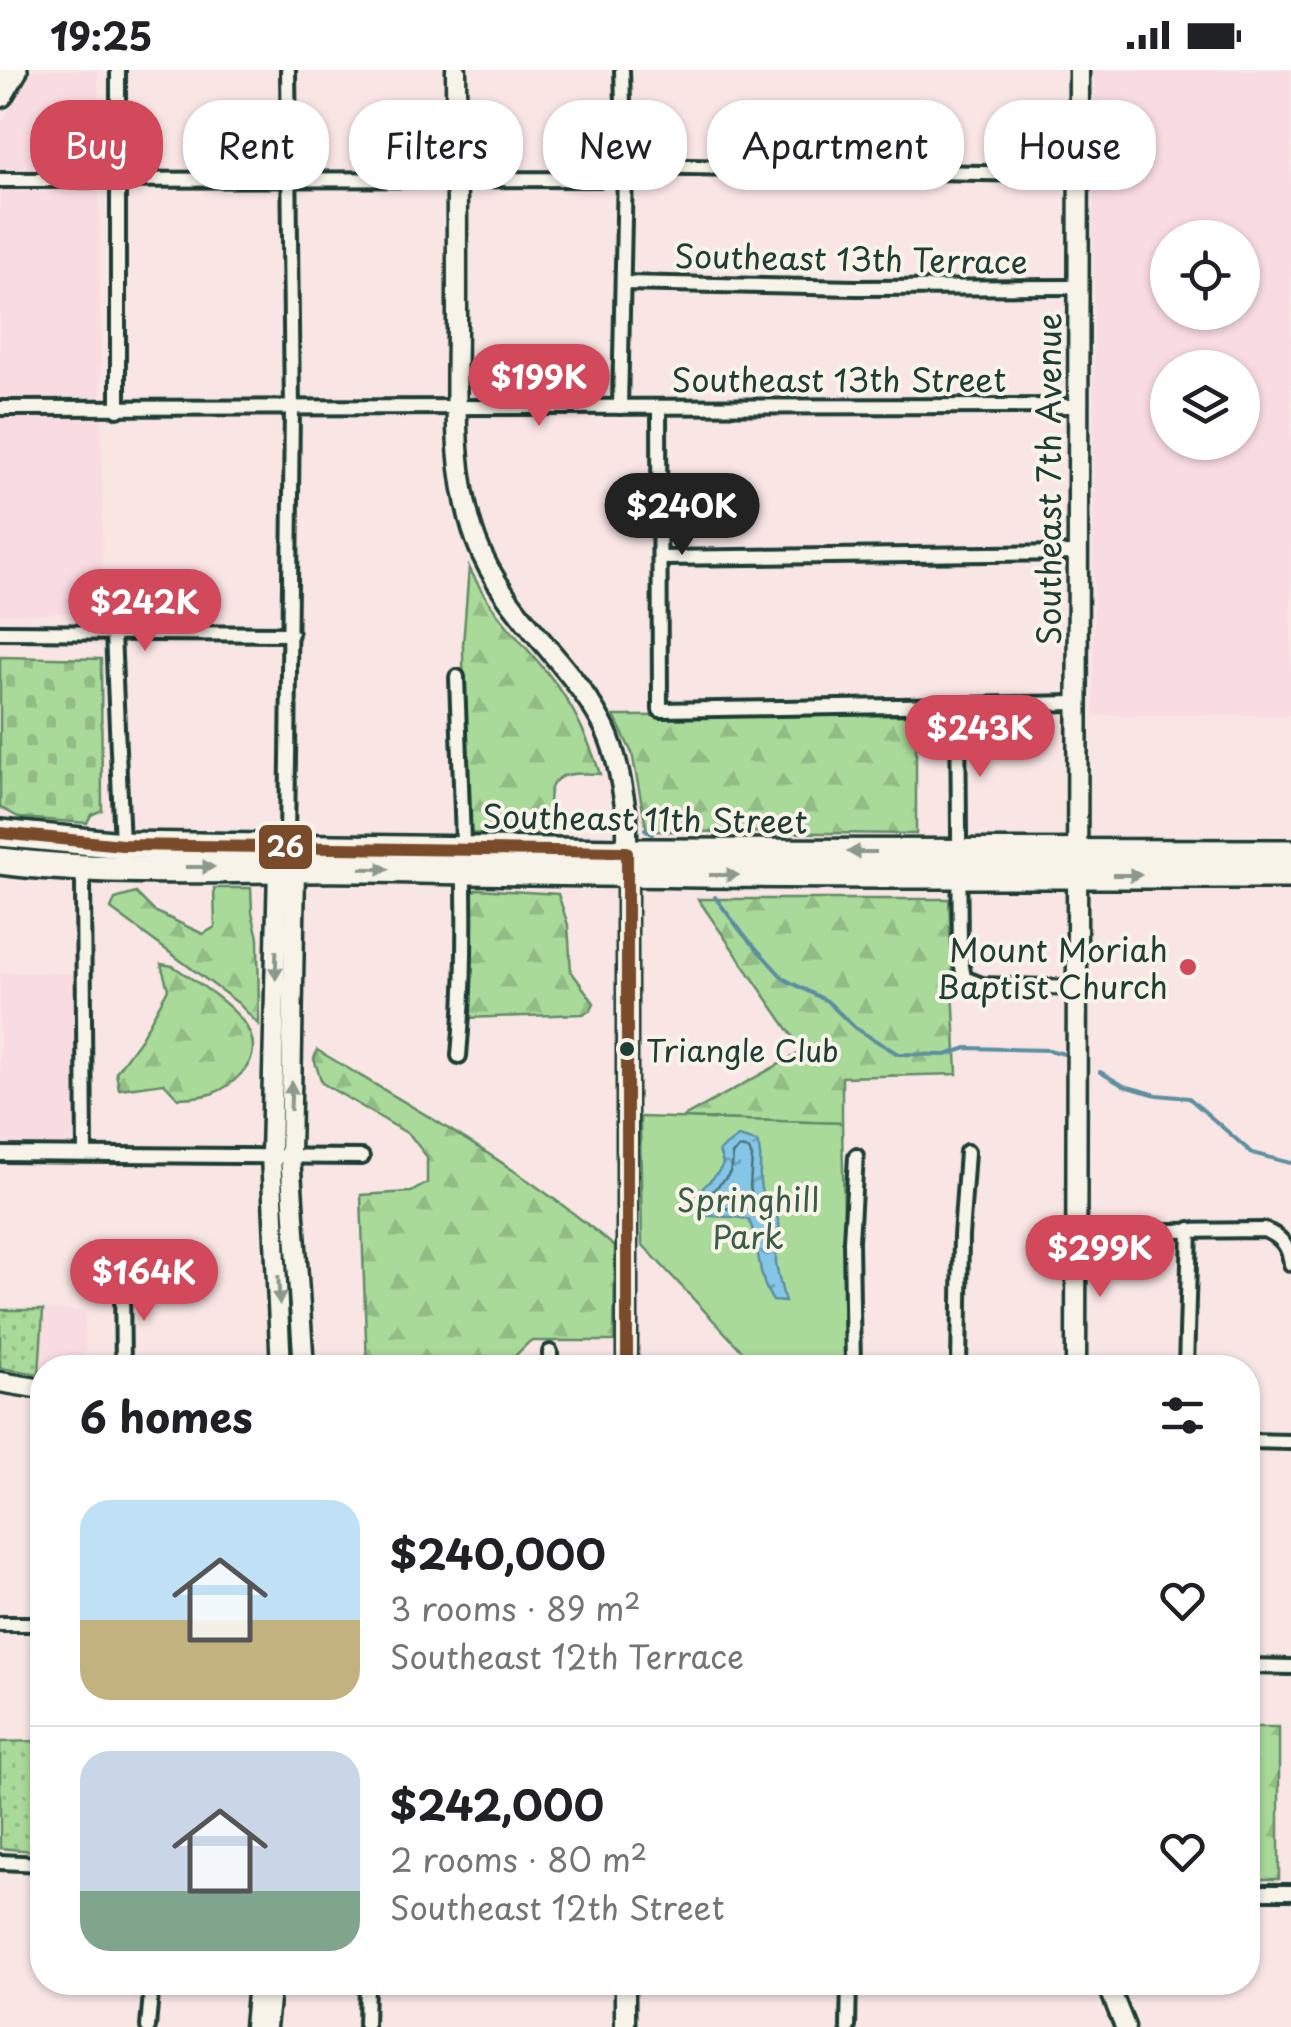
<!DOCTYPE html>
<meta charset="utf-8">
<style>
body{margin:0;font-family:"Playpen Sans",sans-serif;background:#f6f6f6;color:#202124;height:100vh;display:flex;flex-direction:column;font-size:38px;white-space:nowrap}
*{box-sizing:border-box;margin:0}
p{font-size:32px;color:#757577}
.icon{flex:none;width:55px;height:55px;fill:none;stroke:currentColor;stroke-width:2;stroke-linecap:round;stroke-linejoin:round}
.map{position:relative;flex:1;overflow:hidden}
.sheet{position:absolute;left:30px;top:1285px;width:1230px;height:640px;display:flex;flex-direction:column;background:#fff;border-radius:40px;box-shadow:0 2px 8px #0004}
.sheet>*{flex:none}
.top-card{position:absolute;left:30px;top:30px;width:1232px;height:90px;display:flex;gap:20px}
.controls{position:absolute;left:1150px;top:150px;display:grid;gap:20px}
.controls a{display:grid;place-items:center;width:110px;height:110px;border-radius:50%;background:#fff;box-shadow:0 2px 8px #0004;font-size:50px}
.price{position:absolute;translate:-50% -85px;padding:0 22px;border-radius:35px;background:#d1495b;color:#fff;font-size:32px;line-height:65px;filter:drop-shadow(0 2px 5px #0008)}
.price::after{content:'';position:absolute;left:50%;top:60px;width:30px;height:22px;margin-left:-15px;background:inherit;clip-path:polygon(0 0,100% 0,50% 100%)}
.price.on{background:#222;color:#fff}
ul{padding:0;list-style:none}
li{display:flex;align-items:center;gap:30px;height:250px;padding:0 50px}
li+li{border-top:2px solid #e0e0e0}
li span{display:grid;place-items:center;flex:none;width:280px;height:200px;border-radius:30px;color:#555}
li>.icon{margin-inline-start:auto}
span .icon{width:120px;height:120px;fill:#fffc;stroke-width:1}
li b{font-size:42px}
h2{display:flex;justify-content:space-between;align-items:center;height:120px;padding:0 50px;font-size:42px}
.tag{padding:0 35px;border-radius:40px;background:#fff;box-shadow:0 2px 8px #0004;font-size:35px;line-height:90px}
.tag.on{background:#d1495b;color:#fff}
.status{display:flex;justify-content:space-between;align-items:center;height:70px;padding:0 50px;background:#fff;direction:ltr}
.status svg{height:28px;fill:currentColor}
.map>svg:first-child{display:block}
.built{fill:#f9dbe2;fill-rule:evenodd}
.grass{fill:url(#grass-dots);stroke:#648c67;stroke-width:2.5}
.forest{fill:url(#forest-firs);stroke:#648c67;stroke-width:2.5}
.cemetery{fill:url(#cemetery-stones);stroke:#648c67;stroke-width:2.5}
.park{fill:#aada9a;stroke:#648c67;stroke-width:2.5}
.water{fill:url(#water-ripples);stroke:#5c8f9f;stroke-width:2.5}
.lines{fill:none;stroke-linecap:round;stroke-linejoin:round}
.shore{stroke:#48747b;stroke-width:2.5}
.stream{stroke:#5c8f9f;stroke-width:4}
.street-casing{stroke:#1f3d34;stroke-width:20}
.secondary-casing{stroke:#1f3d34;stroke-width:25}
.highway-casing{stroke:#1f3d34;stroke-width:32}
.street{stroke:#f7f3e8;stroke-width:12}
.secondary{stroke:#f7f3e8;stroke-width:18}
.highway{stroke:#f7f3e8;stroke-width:25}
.bus-1-casing{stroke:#f7f3e8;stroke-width:20}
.bus-1{stroke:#7a4b2a;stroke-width:12}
.oneway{fill:#8b988e}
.poi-dot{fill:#d1495b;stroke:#f7f3e8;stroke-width:4}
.bus-dot{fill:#1f3d34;stroke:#f7f3e8;stroke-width:4}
.labels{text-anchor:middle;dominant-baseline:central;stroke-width:8;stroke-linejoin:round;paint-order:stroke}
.bus-label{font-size:30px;fill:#1f3d34;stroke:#f7f3e8;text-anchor:start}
.street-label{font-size:32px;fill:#1f3d34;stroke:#f7f3e8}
.poi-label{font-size:32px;fill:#1f3d34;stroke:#f7f3e8;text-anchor:end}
.park-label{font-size:32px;fill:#3b5c48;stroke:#f7f3e8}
.line-badge{stroke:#f7f3e8;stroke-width:4}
.badge-label{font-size:28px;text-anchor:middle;font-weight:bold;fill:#fff}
</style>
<div class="status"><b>19:25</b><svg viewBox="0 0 49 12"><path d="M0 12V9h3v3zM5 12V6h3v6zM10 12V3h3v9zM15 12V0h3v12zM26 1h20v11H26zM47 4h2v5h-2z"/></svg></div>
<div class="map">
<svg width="1291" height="1957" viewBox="0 0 1291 1957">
<defs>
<pattern id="grass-dots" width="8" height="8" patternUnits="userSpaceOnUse" patternTransform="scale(2.5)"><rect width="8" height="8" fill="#aada9a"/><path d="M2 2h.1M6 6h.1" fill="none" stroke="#92bc85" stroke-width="1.8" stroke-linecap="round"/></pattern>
<pattern id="forest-firs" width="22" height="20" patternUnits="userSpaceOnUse" patternTransform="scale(2.5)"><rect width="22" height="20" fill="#aada9a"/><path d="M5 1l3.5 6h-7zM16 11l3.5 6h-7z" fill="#92bc85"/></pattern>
<pattern id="cemetery-stones" width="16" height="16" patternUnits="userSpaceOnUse" patternTransform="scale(2.5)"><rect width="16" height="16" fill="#aada9a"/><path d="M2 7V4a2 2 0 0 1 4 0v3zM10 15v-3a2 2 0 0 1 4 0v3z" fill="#92bc85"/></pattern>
<pattern id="water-ripples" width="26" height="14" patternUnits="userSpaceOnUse" patternTransform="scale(2.5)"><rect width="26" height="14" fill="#85c6e6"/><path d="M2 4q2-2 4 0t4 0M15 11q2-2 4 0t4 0" fill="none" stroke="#6ca2bb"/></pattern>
</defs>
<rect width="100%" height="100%" fill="#f8e5e4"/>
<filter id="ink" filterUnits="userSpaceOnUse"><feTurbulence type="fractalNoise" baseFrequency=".01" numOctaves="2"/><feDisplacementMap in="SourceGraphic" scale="20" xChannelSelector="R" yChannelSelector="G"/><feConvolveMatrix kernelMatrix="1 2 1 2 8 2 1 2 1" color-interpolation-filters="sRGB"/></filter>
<g filter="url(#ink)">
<g class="built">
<path d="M32,0h66l5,543 -103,1v-488z"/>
<path d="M1094,0h197v645h-197zM1168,168h74v74h-74zM1168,298h74v74h-74z"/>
<path d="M0,903l77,1v160l-7,11h-61l-9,-4z"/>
<path d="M43,1240l42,1 1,56 -44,1v7l-3,-1z"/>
</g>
<g class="grass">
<path d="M0,1240h43l-4,64 -39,-6z"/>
<path d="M38,1671l-5,110 -33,-3v-106z"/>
</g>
<g class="forest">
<path d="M469,497c25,53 57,76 90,121 18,26 31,56 41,86 -55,-4 -55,11 -47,60l-84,-1 -4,-6 -2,-182z"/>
<path d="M916,645v119l-269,-3 -15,-78 -18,-37z"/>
<path d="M214,818h37l1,24 6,26 1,87 -21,-22 -127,-94 4,-10 21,-6 18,18 49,23 12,-7z"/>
<path d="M477,819l81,5 10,31 3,46 23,32 -3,7 -8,4 -118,4 2,-122z"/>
<path d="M698,829h251l8,175 -115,3v46l-160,-5 121,-67z"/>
<path d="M161,894l12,2c32,23 110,64 68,108 -20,21 -36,23 -63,24l-14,-15 -45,6 -3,-17 25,-34 27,-49z"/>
<path d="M317,980c102,61 207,119 298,197l-1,94h-84l-26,26h-137l-6,-172 50,-3 16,-9v-26l-17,-22 -88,-52 -8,-24z"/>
<rect x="1248" y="1657" width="31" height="152"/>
</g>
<path class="cemetery" d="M0,587l101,2 1,151 -11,5 -4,8 -67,-5 -20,-11z"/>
<path class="park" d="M640,1047l202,6 5,244h-90l-115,-123z"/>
<path class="water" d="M738,1067l19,5c7,17 0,30 4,47 3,14 14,16 18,34 2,15 -4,26 -3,40 2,13 6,26 9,39l-12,-1c-18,-27 -11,-53 -24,-81 -18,-6 -36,-1 -54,-7 0,-30 18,-27 28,-49l-4,-13z"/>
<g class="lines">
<path class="shore" d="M740,1078l9,2 3,7 -2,30 6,20 -5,3 -44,-3 -2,-7c12,-18 31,-21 27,-46z"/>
<g class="stream">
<path d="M645,759l7,5"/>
<path d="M715,827l28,37 41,45 43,22 28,27 43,26 48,1 21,-7 82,2 15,4"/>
<path d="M1100,1002l24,14 33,9 32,3 63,55 39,10"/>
</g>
<g class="street-casing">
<g id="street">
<path d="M118,0v340"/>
<path d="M0,110l599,-1 39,-13 441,9"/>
<path d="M623,213l233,5 223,-1"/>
<path d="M620,337l5,-237 -3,-100"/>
<path d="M659,337l1,303 418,-7"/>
<path d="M0,338l1078,-2"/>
<path d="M660,488l418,-5"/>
<path d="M0,562l291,2"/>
<path d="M113,563l9,212"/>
<path d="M457,607c4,124 13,256 2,379"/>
<path d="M958,637l2,248 4,23 18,7 95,3"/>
<path d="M287,775l5,-436 -4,-339"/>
<path d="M81,798l2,15 2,271"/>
<path d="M0,1084l362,3"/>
<path d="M1077,1162l187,-2c17,6 25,16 27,34"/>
<path d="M122,1212l1,86"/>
<path d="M550,1282v16"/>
<path d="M853,1298l-2,-127 5,-85"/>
<path d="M959,1298l2,-132 6,-84"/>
<path d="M1186,1298l4,-139"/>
<path d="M1248,1371l43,1"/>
<path d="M0,1554h42"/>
<path d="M1248,1596l43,1"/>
<path d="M0,1792l42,2"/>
<path d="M1248,1822h43"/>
<path d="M148,1957l4,-45"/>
<path d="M366,1957l1,-45"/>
<path d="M848,1957l1,-45"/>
</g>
</g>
<g class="secondary-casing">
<g id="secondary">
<path d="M456,0c1,84 1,167 1,251 0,73 -6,149 19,219 26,71 89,116 125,181 16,28 20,63 26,95v552"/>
<path d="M281,790l-3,7 -7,288 10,213"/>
<path d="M292,790l3,8 -5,288 14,212"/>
<path d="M1076,1298l3,-1298"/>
<path d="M0,1312l42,7"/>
<path d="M625,1912v45"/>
<path d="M1107,1912l18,45"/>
<path d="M254,1957l4,-45"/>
<path d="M266,1957l5,-45"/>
</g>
</g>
<g class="highway-casing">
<g id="highway">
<path d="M0,24l14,-24"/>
<path d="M0,763l122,12 505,7 664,1"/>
<path d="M0,791c122,15 247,6 370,8 307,7 614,6 921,6"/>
</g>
</g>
<use href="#street" class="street"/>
<use href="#secondary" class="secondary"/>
<use href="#highway" class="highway"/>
<g class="bus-1-casing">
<path id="bus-1" d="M0,763l122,12 505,7v516"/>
</g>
<use href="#bus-1" class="bus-1"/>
</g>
<defs><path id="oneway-solid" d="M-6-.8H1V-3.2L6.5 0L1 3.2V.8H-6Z" transform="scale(2.5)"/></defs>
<g class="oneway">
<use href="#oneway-solid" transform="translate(862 782) rotate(-180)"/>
<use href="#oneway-solid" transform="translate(200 797)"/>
<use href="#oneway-solid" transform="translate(375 799) rotate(1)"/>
<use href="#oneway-solid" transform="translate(724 805)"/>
<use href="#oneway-solid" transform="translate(1127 805)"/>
<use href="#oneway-solid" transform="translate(276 895) rotate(91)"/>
<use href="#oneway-solid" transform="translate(291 1026) rotate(-88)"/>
<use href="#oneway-solid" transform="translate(279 1220) rotate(87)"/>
</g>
</g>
<circle class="poi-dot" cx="1188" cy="897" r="10"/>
<circle class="bus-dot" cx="627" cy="979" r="9"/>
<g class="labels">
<g class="bus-label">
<text x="646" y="979">Triangle Club</text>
</g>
<g class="street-label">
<text transform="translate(851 188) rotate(1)">Southeast 13th Terrace</text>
<text x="839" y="309">Southeast 13th Street</text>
<text transform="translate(1048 409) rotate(-90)">Southeast 7th Avenue</text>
<text transform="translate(645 748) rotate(1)">Southeast 11th Street</text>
</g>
<g class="poi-label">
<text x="1168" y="879">Mount Moriah<tspan x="1168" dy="37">Baptist Church</tspan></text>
</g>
<g class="park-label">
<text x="748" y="1129">Springhill<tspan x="748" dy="37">Park</tspan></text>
</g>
</g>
<rect class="line-badge" x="257" y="753" width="57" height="48" rx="10" fill="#7a4b2a"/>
<g class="badge-label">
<text x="285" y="787">26</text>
</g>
</svg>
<div class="controls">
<a><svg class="icon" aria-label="locate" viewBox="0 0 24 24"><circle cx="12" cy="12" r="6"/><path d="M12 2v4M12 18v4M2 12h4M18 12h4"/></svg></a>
<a><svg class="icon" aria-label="layers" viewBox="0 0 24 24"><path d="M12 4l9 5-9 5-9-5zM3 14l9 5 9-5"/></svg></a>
</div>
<b class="price" style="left:539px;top:359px">$199K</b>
<b class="price on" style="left:682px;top:488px">$240K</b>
<b class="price" style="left:145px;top:584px">$242K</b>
<b class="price" style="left:980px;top:710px">$243K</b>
<b class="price" style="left:1100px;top:1230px">$299K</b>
<b class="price" style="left:144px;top:1254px">$164K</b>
<div class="top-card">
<a class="tag on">Buy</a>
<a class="tag">Rent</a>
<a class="tag">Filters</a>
<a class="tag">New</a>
<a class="tag">Apartment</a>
<a class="tag">House</a>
</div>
<section class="sheet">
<h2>6 homes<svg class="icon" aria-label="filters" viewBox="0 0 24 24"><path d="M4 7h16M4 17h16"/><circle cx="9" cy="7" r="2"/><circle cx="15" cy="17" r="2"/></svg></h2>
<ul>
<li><span style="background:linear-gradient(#bfe0f5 60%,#c2b280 0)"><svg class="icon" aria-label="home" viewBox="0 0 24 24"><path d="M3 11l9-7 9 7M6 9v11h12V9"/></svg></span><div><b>$240,000</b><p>3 rooms · 89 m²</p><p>Southeast 12th Terrace</p></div><svg class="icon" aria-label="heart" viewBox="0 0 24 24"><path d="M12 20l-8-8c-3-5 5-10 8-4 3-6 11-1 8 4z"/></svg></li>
<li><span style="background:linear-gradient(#c9d6e8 70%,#7fa58c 0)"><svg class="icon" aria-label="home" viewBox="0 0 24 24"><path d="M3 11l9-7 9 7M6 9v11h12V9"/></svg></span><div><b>$242,000</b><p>2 rooms · 80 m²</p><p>Southeast 12th Street</p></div><svg class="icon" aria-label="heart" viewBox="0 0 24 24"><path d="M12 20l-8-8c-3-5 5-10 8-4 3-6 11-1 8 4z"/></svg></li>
</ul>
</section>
</div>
